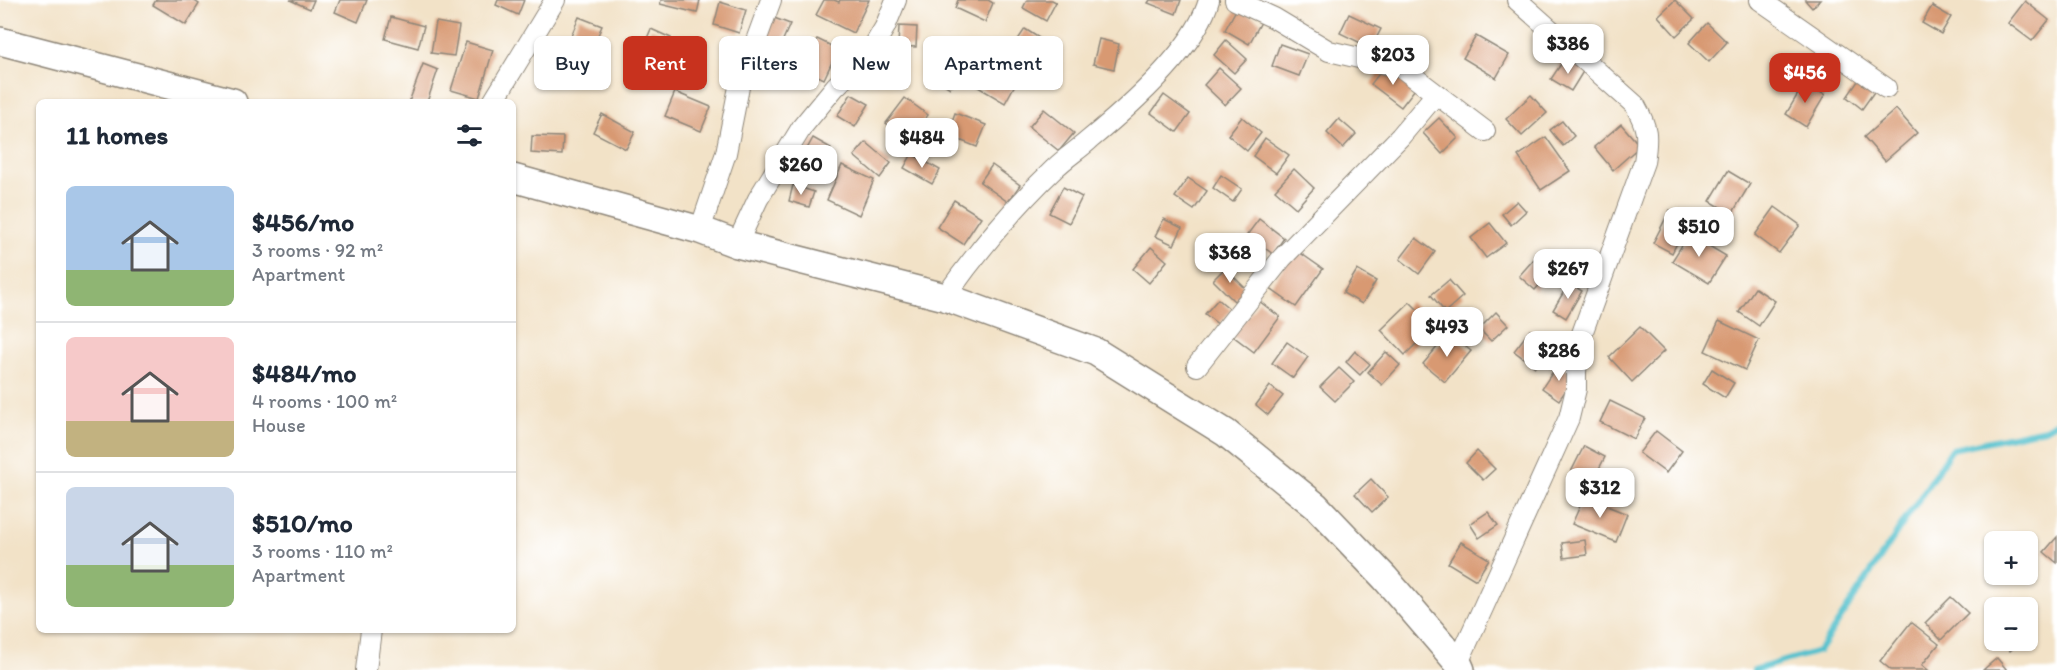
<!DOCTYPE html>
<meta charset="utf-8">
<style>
body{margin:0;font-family:Itim,sans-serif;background:#f6f6f7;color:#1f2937;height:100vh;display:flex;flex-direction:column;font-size:22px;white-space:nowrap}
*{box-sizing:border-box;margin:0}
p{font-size:20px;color:#747a83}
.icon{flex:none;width:33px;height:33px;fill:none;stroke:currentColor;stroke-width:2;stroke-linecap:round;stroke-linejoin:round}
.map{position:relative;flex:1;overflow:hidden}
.panel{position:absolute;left:36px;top:99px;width:480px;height:534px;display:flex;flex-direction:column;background:#fff;border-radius:9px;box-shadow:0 2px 4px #0004}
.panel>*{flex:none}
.top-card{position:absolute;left:534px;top:36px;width:570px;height:54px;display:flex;gap:12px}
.buttons{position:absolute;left:1984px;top:531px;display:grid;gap:12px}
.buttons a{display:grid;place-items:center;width:54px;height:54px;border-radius:9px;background:#fff;box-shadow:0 2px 4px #0004;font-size:30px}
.price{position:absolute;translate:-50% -51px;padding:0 14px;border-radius:12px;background:#fff;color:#222;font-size:20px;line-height:39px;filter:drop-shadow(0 2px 3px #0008)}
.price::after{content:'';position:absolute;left:50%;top:36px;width:18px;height:14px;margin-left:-9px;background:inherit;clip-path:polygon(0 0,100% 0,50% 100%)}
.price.on{background:#c8321e;color:#fff}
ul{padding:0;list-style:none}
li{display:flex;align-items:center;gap:18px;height:150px;padding:0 30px}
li+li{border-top:2px solid #e0e1e3}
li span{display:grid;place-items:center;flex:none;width:168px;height:120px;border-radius:9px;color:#555}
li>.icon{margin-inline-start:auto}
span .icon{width:72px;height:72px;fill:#fffc;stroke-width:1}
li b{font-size:26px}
h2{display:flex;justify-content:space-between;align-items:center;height:72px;padding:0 30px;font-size:26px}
.pill{padding:0 21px;border-radius:9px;background:#fff;box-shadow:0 2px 4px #0004;font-size:21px;line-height:54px}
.pill.on{background:#c8321e;color:#fff}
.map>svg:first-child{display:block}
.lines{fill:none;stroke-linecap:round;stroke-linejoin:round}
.stream{stroke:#54c1cd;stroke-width:6}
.building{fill:#d89972}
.minor-casing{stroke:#8e8679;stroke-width:22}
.secondary-casing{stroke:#8e8679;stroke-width:30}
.minor{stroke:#fff;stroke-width:20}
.secondary{stroke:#fff;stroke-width:27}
</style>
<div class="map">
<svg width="2057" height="670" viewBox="0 0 2057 670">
<rect width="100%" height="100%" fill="#fff"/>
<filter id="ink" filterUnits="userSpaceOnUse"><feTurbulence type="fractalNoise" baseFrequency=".0167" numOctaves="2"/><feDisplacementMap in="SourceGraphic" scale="12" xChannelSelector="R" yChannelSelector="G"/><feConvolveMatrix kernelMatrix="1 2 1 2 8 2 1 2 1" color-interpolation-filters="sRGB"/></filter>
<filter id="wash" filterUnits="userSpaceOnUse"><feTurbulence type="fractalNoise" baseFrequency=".008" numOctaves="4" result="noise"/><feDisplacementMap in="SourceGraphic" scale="24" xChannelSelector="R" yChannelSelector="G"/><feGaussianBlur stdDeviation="1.35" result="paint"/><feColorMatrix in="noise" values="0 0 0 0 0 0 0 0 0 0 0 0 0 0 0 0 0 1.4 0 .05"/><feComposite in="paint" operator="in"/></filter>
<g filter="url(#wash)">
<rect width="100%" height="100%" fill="#f2e2c7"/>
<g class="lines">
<path class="stream" d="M1754,670l65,-19 133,-202 93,-20 12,-7"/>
</g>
<g id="blocks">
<g class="building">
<path d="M156,0h37l6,4 -13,21 -33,-20z"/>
<path d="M290,0h24l-4,9z"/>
<path d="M340,0h27l-9,22 -23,-10z"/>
<path d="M498,0h26l-6,15 -22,-10z"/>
<path d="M661,0h39l-3,13 -37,-9z"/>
<path d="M824,0h10l5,2 1,-2h29l-16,33 -37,-18z"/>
<path d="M958,0h30l5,3 -8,19 -30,-14z"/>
<path d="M1027,0h25l4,2 -10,19 -23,-13z"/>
<path d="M1150,0h31l-5,14 -28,-11z"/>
<path d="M1675,0l19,19 -18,17 -18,-20z"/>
<path d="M1805,0h15l-8,8z"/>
<path d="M2025,1l24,19 -17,21 -24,-18z"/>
<path d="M720,2l26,8 -7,23 -25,-8z"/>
<path d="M1932,6l19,11 -10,17 -19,-11z"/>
<path d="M1237,8l24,14 -12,22 -24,-14z"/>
<path d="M1349,14l32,15 -10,19 -31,-15z"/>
<path d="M769,16l21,8 -11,25 -20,-8z"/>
<path d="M391,17l33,9 -6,22 -33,-9z"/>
<path d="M579,17l23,9 -16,36 -22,-9z"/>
<path d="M436,22l23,4 -5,30 -23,-3z"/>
<path d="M1707,23l20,19 -18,20 -20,-19z"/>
<path d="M899,26l18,1 -1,20 -18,-1z"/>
<path d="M651,29l20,9 -12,30 -21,-9z"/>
<path d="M1025,29l22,14 -18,27 -22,-14z"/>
<path d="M1476,36l33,19 -13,23 -33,-20z"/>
<path d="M817,39l21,10 -14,30 -21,-10z"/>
<path d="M1099,39l20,5 -5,25 -21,-5z"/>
<path d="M1226,40l21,19 -13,14 -20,-18z"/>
<path d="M466,42l27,8 -14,48 -28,-8z"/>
<path d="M1280,44l28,10 -9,22 -27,-10z"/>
<path d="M758,50l25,8 -7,25 -26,-8z"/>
<path d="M975,54l43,25 -13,24 -44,-26z"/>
<path d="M1565,58l19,12 -13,21 -20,-12z"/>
<path d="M950,63l11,7 -11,18 -11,-7z"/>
<path d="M423,64l15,6 -11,32h-18z"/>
<path d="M1385,66l30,23 -14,18 -30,-23z"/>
<path d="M1219,68l22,20 -16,17 -21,-20z"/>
<path d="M1858,81l16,11 -12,17 -15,-12z"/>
<path d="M1805,82l20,13 -19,32 -20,-13z"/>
<path d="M675,92l36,15 -10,24 -36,-15z"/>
<path d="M851,94l18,10 -14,23 -18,-11z"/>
<path d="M1164,95l26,19 -13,18 -26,-19z"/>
<path d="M1531,95l16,18 -25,23 -16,-17z"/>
<path d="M905,98l23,17 -19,26 -23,-18z"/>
<path d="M1044,109l30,24 -15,18 -30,-24z"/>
<path d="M1896,109l21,24 -32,28 -21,-24z"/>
<path d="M955,113l31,12 -9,22 -30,-12z"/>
<path d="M602,114l33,18 -9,17 -33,-17z"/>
<path d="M1242,117l19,16 -14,18 -19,-16z"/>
<path d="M1439,118l19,20 -16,16 -19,-21z"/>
<path d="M1339,119l17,15 -13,14 -16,-15z"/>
<path d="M1562,121l12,15 -11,10 -13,-16z"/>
<path d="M1621,124l19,22 -27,24 -19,-23z"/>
<path d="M532,136l31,1 -1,18 -31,-2z"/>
<path d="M1546,137l24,34 -29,19 -23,-34z"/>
<path d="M813,138l18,10 -15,27 -18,-10z"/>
<path d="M1265,138l24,17 -13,18 -23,-17z"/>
<path d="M866,142l25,21 -11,15 -26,-22z"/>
<path d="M912,154l28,16 -8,14 -28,-16z"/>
<path d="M842,165l32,15 -15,35 -32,-15z"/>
<path d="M992,165l28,20 -12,17 -28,-20z"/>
<path d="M1294,169l20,19 -18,20 -21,-18z"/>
<path d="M1728,171l22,13 -18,30 -22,-13z"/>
<path d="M1221,175l21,14 -9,13 -20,-14z"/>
<path d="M1188,178l19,13 -13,19 -19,-13z"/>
<path d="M793,185l21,7 -5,15 -20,-6z"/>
<path d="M1063,187l19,10 -13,26 -20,-10z"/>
<path d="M954,200l27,17 -18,27 -26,-17z"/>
<path d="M1517,201l9,10 -15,14 -9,-11z"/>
<path d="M1775,207l25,18 -21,28 -24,-18z"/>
<path d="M1670,210l19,9 -17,34 -19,-10z"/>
<path d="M1164,219l18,9 -8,17 -19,-9z"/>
<path d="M1259,219l25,19 -11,16 -26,-19z"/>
<path d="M1490,223l16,20 -20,15 -15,-20z"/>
<path d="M1689,234l37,22 -17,27 -37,-22z"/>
<path d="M1416,238l19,14 -16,22 -19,-15z"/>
<path d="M1151,247l16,14 -18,22 -16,-14z"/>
<path d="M1296,250l27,19 -27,38 -27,-19z"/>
<path d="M1534,259l16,14 -15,17 -16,-14z"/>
<path d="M1225,268l21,21 -12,12 -21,-21z"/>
<path d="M1357,270l19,11 -14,23 -19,-11z"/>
<path d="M1449,280l14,16 -18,16 -14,-17z"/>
<path d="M1569,283l13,8 -16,27 -13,-8z"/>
<path d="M1755,288l20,13 -16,25 -20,-14z"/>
<path d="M1218,299l13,11 -12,15 -14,-11z"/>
<path d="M1259,301l21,16 -26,35 -21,-16z"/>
<path d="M1410,302l24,24 -29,29 -24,-25z"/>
<path d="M1496,312l12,13 -17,16 -12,-12z"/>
<path d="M1719,321l40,19 -14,30 -40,-19z"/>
<path d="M1640,327l24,24 -32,31 -23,-25z"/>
<path d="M1530,330l21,17 -16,20 -21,-16z"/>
<path d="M1449,333l22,18 -26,31 -22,-18z"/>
<path d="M1287,342l21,15 -15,21 -21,-15z"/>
<path d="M1355,351l15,13 -10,11 -14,-13z"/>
<path d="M1386,352l14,13 -18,20 -14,-13z"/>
<path d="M1558,364l18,12 -17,24 -17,-12z"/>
<path d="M1339,368l15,14 -19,19 -15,-14z"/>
<path d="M1712,369l22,14 -9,15 -22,-14z"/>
<path d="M1270,386l13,10 -15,19 -12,-10z"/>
<path d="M1610,401l35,17 -11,21 -34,-17z"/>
<path d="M1656,431l26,20 -16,22 -27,-20z"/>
<path d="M1584,446l21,11 -14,27 -21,-10z"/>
<path d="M1477,451l18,18 -12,11 -17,-17z"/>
<path d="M1371,479l17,18 -16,15 -17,-18z"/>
<path d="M1584,497l43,17 -11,28 -44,-18z"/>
<path d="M1488,512l10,13 -19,13 -9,-14z"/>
<path d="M2057,537v26l-13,-11z"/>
<path d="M1585,540l2,15 -23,3 -2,-15z"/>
<path d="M1461,542l28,17 -13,21 -28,-17z"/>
<path d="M1951,597l17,16 -27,27 -16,-17z"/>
<path d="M1911,622l28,22 -17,21 6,5h-37l-11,-9z"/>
<path d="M2001,640h22l-13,11z"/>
<path d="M1997,658l10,12h-24z"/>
</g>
</g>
</g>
<g filter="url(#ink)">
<use href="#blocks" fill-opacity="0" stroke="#8e8679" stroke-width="1.5"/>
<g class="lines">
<g class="minor-casing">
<g id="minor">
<path d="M1235,0l39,18 55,33 73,17 83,63"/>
<path d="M1760,0l126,88"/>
<path d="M493,102l62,-102"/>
<path d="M700,230l26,-77 13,-66 32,-87"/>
<path d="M737,244l21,-45 44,-72 33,-40 34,-33 16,-27 11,-27"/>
<path d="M945,297c34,-48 66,-87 109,-128 11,-11 24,-19 35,-29 39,-32 107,-92 120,-140"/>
<path d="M1197,366l85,-108 118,-121 36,-43"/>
<path d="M1458,663l111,-245 7,-29v-17l3,-30 65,-180c4,-26 4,-34 -9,-57l-118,-105"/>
<path d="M366,670l5,-40"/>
</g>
</g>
<g class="secondary-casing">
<g id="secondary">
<path d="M0,41l233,61"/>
<path d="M513,178l187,52 37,14 208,53 151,55 130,81 90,73 69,72 73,85 3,7"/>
</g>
</g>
<use href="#minor" class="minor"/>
<use href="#secondary" class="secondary"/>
</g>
</g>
</svg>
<div class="buttons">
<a>+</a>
<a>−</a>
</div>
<b class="price" style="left:1568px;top:75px">$386</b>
<b class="price" style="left:1393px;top:86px">$203</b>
<b class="price on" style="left:1805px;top:104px">$456</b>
<b class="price" style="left:922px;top:169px">$484</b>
<b class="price" style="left:801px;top:196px">$260</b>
<b class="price" style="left:1699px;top:258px">$510</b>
<b class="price" style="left:1230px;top:284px">$368</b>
<b class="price" style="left:1568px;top:300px">$267</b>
<b class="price" style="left:1447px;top:358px">$493</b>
<b class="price" style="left:1559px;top:382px">$286</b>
<b class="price" style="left:1600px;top:519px">$312</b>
<div class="top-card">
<a class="pill">Buy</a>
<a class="pill on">Rent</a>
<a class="pill">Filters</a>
<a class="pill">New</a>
<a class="pill">Apartment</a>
</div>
<section class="panel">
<h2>11 homes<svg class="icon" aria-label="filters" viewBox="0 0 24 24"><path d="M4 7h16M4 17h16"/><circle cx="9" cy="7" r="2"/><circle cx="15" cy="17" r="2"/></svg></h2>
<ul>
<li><span style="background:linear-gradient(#a9c7e8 70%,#8fb573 0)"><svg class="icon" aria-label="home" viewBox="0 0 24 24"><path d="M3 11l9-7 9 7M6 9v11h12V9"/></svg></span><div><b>$456/mo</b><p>3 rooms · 92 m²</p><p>Apartment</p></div></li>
<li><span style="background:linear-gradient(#f6c9c9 70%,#c2b280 0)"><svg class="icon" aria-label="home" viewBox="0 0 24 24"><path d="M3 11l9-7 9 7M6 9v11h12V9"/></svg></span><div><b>$484/mo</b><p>4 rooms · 100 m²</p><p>House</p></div></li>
<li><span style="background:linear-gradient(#c9d6e8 65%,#8fb573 0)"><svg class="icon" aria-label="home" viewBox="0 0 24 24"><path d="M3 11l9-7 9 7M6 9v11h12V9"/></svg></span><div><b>$510/mo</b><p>3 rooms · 110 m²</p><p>Apartment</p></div></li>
</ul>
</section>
</div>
